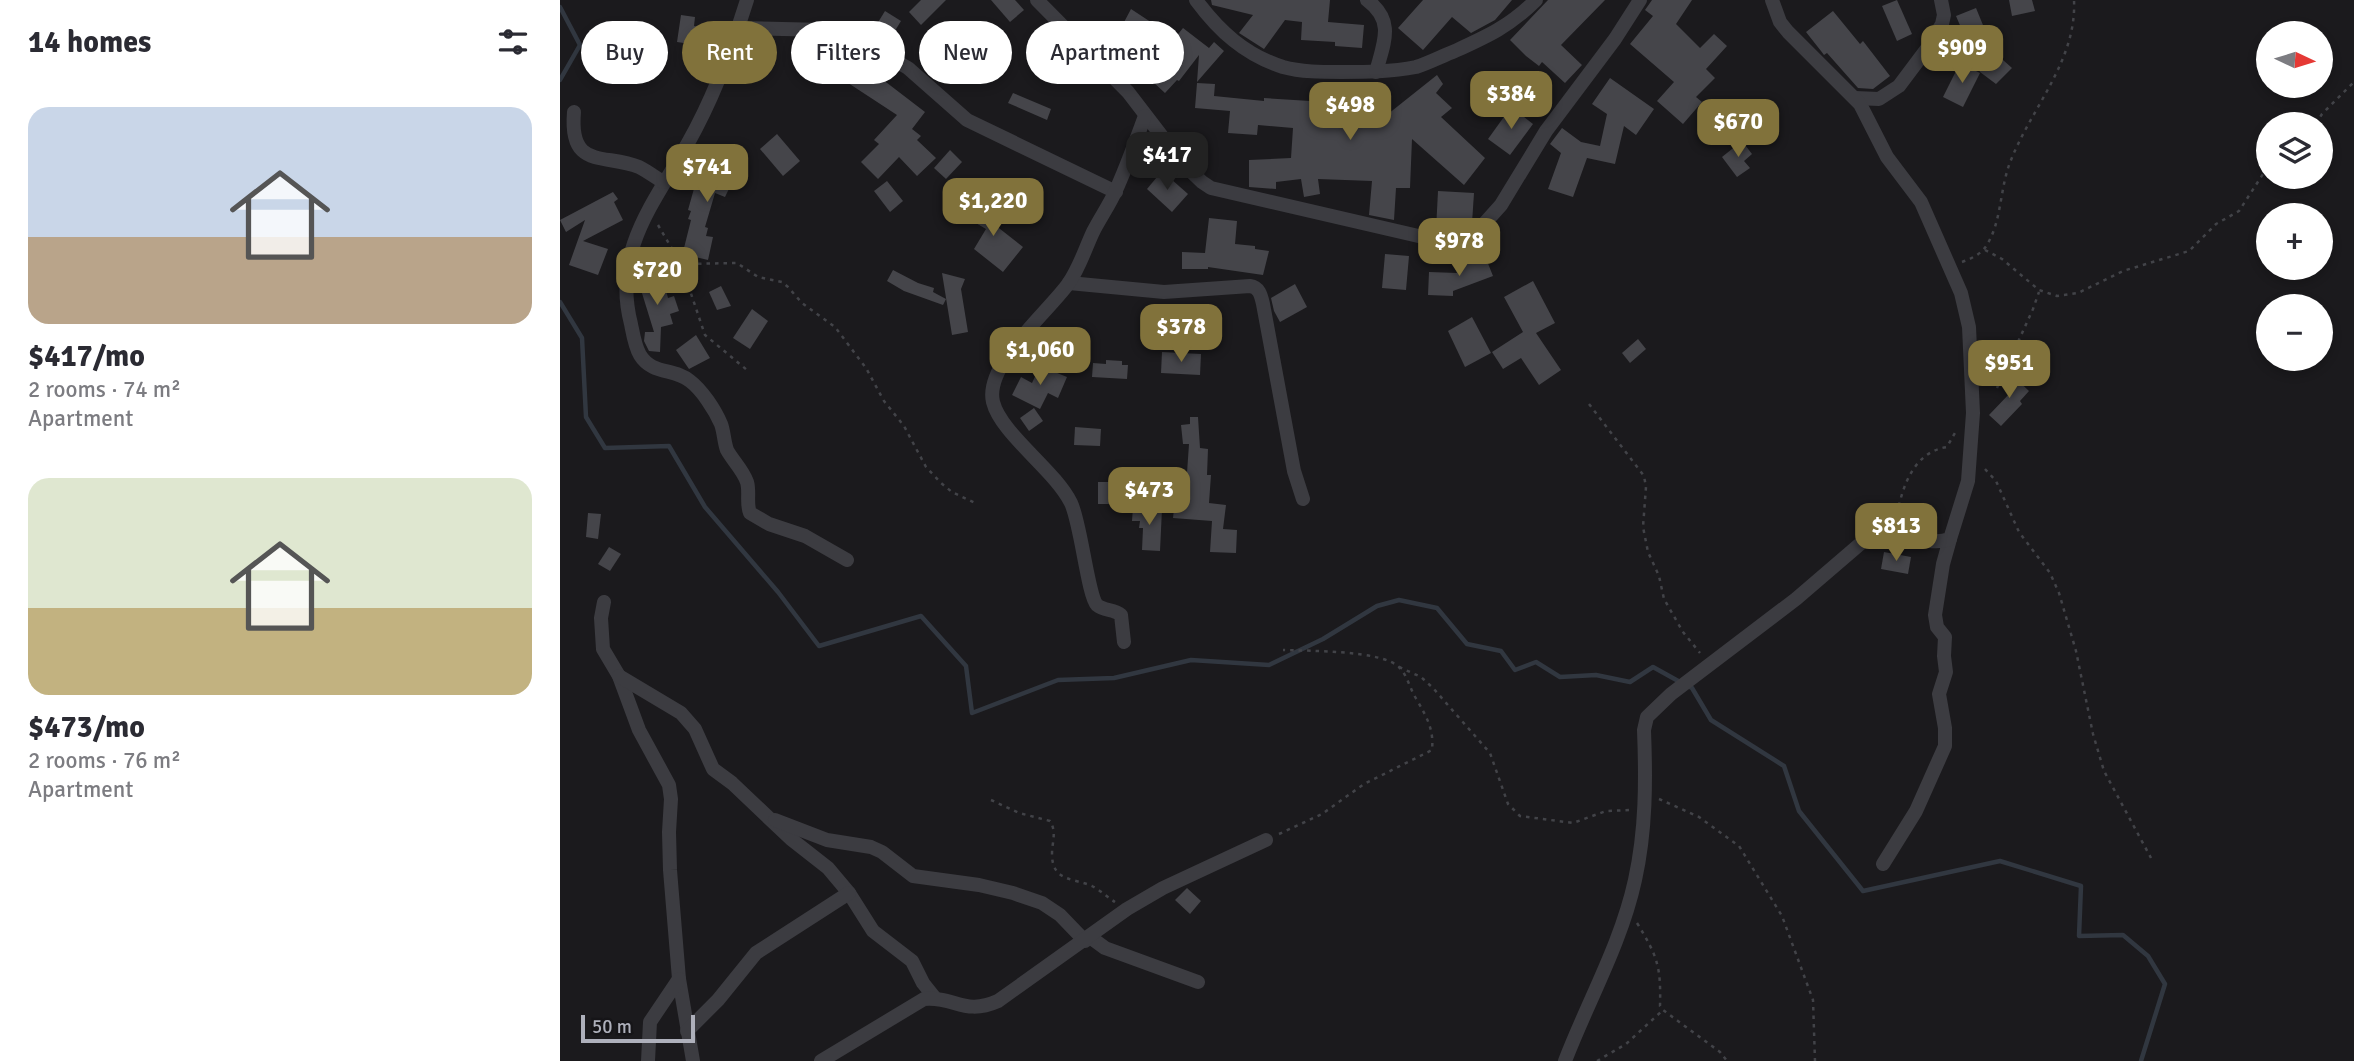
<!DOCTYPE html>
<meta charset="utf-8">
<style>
body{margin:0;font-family:Signika,sans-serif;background:#f7f7f7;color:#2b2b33;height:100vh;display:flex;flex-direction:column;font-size:26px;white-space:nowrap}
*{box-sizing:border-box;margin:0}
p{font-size:23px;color:#7c7c81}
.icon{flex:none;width:38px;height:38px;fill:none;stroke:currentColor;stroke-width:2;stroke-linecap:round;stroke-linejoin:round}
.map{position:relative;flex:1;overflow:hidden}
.side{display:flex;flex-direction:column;background:#fff;width:560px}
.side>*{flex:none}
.hud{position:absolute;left:21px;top:21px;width:665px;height:63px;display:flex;gap:14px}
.needle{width:46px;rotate:94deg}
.tools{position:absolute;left:1696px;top:21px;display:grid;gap:14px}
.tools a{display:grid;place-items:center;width:77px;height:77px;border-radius:50%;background:#fff;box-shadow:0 4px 10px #0003;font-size:35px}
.scale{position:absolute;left:21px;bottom:18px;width:114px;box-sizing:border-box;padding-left:7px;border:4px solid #aeb0bb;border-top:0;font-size:19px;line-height:24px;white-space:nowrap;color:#aeb0bb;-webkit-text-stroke:5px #161518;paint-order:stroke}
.price{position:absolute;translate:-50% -60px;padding:0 16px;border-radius:14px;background:#81723b;color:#fff;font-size:23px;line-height:46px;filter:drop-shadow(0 2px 4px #0008)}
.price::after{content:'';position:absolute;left:50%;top:42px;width:21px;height:16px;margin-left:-10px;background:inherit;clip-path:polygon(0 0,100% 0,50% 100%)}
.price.current{background:#222;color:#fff}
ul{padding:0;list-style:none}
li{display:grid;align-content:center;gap:14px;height:371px;padding:0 28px}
li span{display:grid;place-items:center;height:217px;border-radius:21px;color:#555}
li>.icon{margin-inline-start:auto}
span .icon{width:126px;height:126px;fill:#fffc;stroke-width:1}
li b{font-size:30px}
h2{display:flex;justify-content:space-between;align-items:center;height:84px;padding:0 28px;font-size:30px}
.chip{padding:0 24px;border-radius:32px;background:#fff;box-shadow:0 4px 10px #0003;font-size:24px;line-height:63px}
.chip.current{background:#81723b;color:#fff}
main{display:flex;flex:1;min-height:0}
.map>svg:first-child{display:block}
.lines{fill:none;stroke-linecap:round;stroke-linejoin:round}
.stream{stroke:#313740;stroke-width:4.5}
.building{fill:#45454a}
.path{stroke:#424348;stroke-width:2.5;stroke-dasharray:3.5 5;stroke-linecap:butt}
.street{stroke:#3c3c41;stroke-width:14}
</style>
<main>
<section class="side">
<h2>14 homes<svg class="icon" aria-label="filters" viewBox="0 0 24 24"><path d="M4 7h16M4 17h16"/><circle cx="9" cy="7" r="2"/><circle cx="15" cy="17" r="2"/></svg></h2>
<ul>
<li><span style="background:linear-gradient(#c9d6e8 60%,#b9a48a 0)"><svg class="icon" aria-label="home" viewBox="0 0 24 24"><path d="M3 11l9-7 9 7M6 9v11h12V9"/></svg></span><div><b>$417/mo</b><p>2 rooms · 74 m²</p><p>Apartment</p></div></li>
<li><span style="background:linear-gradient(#dfe7d0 60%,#c2b280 0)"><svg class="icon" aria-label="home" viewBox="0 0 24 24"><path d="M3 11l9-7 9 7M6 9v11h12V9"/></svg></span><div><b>$473/mo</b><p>2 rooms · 76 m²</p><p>Apartment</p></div></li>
</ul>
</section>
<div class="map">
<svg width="1794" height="1061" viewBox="0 0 1794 1061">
<rect width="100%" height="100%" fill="#1b1a1d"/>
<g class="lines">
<g class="stream">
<path d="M0,7l20,38 -20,35"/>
<path d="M0,302l22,36 4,79 19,31 64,-2 36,61 73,85 41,54 102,-30 45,50 6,47 86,-33 56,-2 77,-18 78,5 54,-26 54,-33 22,-6 38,8 30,36 34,7 14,19 21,-8 24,15 36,-2 34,7 23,-15 27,15"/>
<path d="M1128,686l4,2 19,32 73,46 15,45 64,80 137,-30 81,25 -2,50 44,-1 25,21 17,28 -24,77"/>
</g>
</g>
<g class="building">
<path d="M361,0h25l-25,25 -12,-13z"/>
<path d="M431,0h24l9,10 -14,12z"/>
<path d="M651,0h119l-2,22 36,3 -2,23 -27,-2v-4l-34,-2 1,-18 -17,-2 -21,29 -25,-16 14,-18 -41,-10z"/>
<path d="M863,0h89l-17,20 -24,13 -19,-16 -29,33 -25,-22z"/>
<path d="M988,0h57l-44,45 21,20 -17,18 -23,-21 -3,4 -13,-10 -16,-16z"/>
<path d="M1092,0h40l-16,24 24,24 14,-14 13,12 -21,23 9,9 -19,19 6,5 -19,22 -26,-23 17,-19 -44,-38 23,-28 -8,-6z"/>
<path d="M1337,0l15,34 -15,7 -15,-35z"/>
<path d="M1449,0h23l3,11 -23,5z"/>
<path d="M1416,8l18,44 18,16 -16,16 -16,-12 -24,-56z"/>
<path d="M571,9l44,29 8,-10 26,20 5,-6 10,9 -27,31 2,-27 -20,26 -2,-1 -12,13 -25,-23 18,-19 -17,-10 2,-4 -21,-11z"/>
<path d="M325,11l16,10 -8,13 -16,-10z"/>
<path d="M1273,11l27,33 3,-3 27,35 -17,13 -15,-1 -31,-35 -3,2 -3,-4 -15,-19z"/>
<path d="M121,15l14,2 -1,9 20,3 -3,18 -34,-5z"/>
<path d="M287,62l29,15 2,-1 47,36 -13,17 9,7 -4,4 19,18 -19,18 -18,-19 -21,22 -17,-17 18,-18 -5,-4 23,-25 -58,-38z"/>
<path d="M1400,63l20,10 -17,34 -20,-10z"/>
<path d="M877,75l6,9 -7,9 16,15 -11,9 44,41 -21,27 -52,-46 -2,49h-14l-2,32 -25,-5 3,-34 -54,-2 2,15 -16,3 -3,-18 -25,3v7l-27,-2v-27l42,-2 2,-30 -35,-3 -1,10 -29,-2 2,-22 -35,-3 2,-25 18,1 -1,12 50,5v-3l62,4v4h22v8h40z"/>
<path d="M1050,78l44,31 -18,26 -12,-9 -9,38 -28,-6 -14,39 -25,-8 13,-36 -11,-9 12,-16 19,14 19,4 7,-32 -15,-10z"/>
<path d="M453,93l38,16 -4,11 -39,-17z"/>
<path d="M951,107l22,17 -23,31 -22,-16z"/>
<path d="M217,134l23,27 -17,15 -23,-27z"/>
<path d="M1182,141l10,13 -8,7 6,7 -13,9 -15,-20z"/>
<path d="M390,150l12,12 -16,17 -12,-11z"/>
<path d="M156,154l24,12 -15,31 -10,-4 -10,34 3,1 -2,8 7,1 -5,23 -21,-5 -3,-7 7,-28 -3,-1 3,-8 -3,-1 7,-25 6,-14 6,2z"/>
<path d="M602,171l26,23 -16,18 -25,-23z"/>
<path d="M327,181l16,20 -13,11 -16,-21z"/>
<path d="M878,191l36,2 -2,30 -3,4 -11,5 -22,-2z"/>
<path d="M53,192l5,7 -4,3 9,18 -40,21 25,8 -10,26 -29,-10 16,-45 -19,12 -6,-12z"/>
<path d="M413,201l26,16 -4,8 28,22 -20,25 -29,-23 12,-20 -22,-13z"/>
<path d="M649,218l28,3 -2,23 20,2v3l14,2 -6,24 -55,-8v2h-26v-17l23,1z"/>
<path d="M825,254l24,2 -3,34 -24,-2z"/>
<path d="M925,256l8,20 -40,15v5l-25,-1 1,-23 28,1 -2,-5z"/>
<path d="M333,270l25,13 16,5 -1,4 13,7 -3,6 -39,-14 -17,-10z"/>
<path d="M101,271l7,27 6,-2 5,15 -9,3 3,10 -12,3 -1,25 -11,-1 -5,-10 1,-9h9l-17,-55z"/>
<path d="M382,273l23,6 -4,10 7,43 -16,3z"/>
<path d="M973,281l22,42 -19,10 25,37 -22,15 -18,-27 -18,11 -11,-17 31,-20 -19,-35z"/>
<path d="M735,284l12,23 -27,15 -6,-11 -3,-13z"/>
<path d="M161,286l10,20 -14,4 -8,-18z"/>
<path d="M192,309l16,12 -18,28 -17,-11z"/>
<path d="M912,317l19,36 -26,14 -17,-36z"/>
<path d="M136,335l14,23 -21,11 -13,-19z"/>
<path d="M1078,339l8,10 -16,14 -8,-10z"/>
<path d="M602,352l39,2 -1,21 -39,-2z"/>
<path d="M546,360l16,1v4h6l-1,14 -35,-2 1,-14 13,1z"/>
<path d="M480,366l27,11 -9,21 -10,-5 -8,16 -28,-14 9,-18 11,6z"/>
<path d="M1449,372l20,19 -9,10 2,3 -21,22 -12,-11 22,-23 -11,-10z"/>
<path d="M474,408l9,13 -14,10 -9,-13z"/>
<path d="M630,417h8l2,31 8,1 -1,26h4l-2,28 17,2 -3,24 14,1 -1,23 -26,-1 2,-31 -39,-3 5,-45h9l2,-29h-6l-2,-19 9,-1z"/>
<path d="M515,427l26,2 -1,17 -26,-1z"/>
<rect x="538" y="482" width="12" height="22"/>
<path d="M573,507l29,2 -2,42 -18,-1 1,-22h-4l1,-7h-8z"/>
<path d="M28,513l13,1 -3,25 -12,-2z"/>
<path d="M49,547l12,7 -11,17 -12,-7z"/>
<path d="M1324,552l27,5 -3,17 -27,-5z"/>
<path d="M627,888l14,13 -11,13 -15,-14z"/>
</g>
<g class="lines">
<g class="path">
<path d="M1756,124l6,-10 32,-32"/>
<path d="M98,225l23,39 24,71 42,35"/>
<path d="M1425,250l17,9 37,31 18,6 21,-3 45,-22 66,-20 27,-27 23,-13 24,-37 5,-4"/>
<path d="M1402,262c11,-4 21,-9 26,-19 14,-24 12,-57 23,-83 21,-53 66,-100 63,-160"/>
<path d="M121,264l56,-1 21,14 24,5 6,5 14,16 33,24 31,41 18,33 20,25 22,41 15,16 11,9 23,11"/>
<path d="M1437,388l36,-79 6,-17"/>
<path d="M1029,404l55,72 2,11 -3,40 5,25 11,24 5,23 19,33 17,21"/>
<path d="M1425,469l11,12 23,51 31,41 9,20 17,58 17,83 11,37 47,87"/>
<path d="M1337,514c6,-29 17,-62 50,-67l9,-16"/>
<path d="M839,667l22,10 12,11 57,65 18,51 12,12 53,7 33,-12 24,-1"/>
<path d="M1099,799l40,18 40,29 43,70 31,84 2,61"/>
<path d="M431,800l28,13 31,8c7,11 2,21 2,33 0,28 22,24 40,32 8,4 15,11 23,16"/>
<path d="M719,834l43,-20 42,-30 68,-34c2,-21 -5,-32 -15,-50 -7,-10 -9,-24 -18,-33 -18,-17 -90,-16 -116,-17"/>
<path d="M1077,923c21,34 24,44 23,83l3,4 57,42 7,9"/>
<path d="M1037,1061l29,-17 37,-34"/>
</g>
<g class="street">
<path d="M187,0c-15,48 -34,99 -59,143 -34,60 -76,108 -57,181 2,10 4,23 9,31 12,20 35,13 50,26 12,9 25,29 31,43 3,8 3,18 6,26 6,11 16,20 20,32 3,10 -1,21 3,31l19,11 36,12 42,24"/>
<path d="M477,0l91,92 33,43 12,19 29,28 9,6 229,53 18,1 9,-3 8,-5 26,-29 45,-74 69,-92 25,-39"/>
<path d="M636,0c23,31 49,55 87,67 18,5 39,5 58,5 25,0 50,0 75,-5 13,-4 26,-11 39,-16 33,-15 55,-25 81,-51"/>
<path d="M807,0c28,21 17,42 9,72"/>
<path d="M178,28l87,2 51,20 32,18 59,52 149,72"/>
<path d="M1295,98l24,1 20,-13 30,-40 13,-22 2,-9 -3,-15"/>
<path d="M14,112c-5,58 30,41 65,55 8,4 16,10 24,15"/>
<path d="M509,283l95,9 86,-6c9,1 11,9 13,18l31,167 9,28"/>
<path d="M44,602l-3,16 2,31 16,27 20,54 30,55 2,14 -2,33 1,38 9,109 14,82"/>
<path d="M564,642l-3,-27c-7,-6 -17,-4 -24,-10 -9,-9 -16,-81 -26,-102 -16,-33 -70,-69 -78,-101 -9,-37 55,-90 75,-118 11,-15 17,-35 25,-52 7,-14 17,-28 23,-42 11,-24 20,-50 29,-74"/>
<path d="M59,676l62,37 14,16 18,40 19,14 59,56 37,29 21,25 24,38 39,30 11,22 12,15"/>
<path d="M215,820l52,20 44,7 11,5 31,24 66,9 34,8 29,10 18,12 25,26"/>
<path d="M1323,864l33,-53 29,-65v-18l-6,-34 7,-22 -2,-16 1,-19 -8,-10 -2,-12 8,-51 7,-25"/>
<path d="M530,937l15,11 93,34"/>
<path d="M127,1031l31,-31 38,-47 93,-60"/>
<path d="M88,1061l2,-39 29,-43"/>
<path d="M261,1061l103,-62c31,-3 40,17 74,2l129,-92 36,-21 103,-48"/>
<path d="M1005,1061c23,-60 56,-117 70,-181 11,-50 11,-99 9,-150l3,-13 24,-23 125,-95 78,-67c33,-15 41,18 76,7l18,-58 5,-68 -4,-86 -8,-34 -40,-91 -34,-45 -27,-53 -72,-72 -8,-10 -8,-22"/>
</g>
</g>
</svg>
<div class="tools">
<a><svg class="needle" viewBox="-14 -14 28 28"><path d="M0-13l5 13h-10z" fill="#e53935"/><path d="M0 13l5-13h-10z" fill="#7c7c81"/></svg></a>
<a><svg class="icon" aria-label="layers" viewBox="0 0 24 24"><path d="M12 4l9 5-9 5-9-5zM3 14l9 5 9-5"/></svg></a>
<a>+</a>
<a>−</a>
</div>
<div class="scale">50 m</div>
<b class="price" style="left:1402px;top:85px">$909</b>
<b class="price" style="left:951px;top:131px">$384</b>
<b class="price" style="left:790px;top:142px">$498</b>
<b class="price" style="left:1178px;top:159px">$670</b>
<b class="price current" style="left:607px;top:192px">$417</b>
<b class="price" style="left:147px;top:204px">$741</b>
<b class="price" style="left:433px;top:238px">$1,220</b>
<b class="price" style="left:899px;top:278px">$978</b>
<b class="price" style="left:97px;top:307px">$720</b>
<b class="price" style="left:621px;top:364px">$378</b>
<b class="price" style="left:480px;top:387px">$1,060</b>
<b class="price" style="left:1449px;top:400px">$951</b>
<b class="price" style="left:589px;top:527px">$473</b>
<b class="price" style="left:1336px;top:563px">$813</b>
<div class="hud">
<a class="chip">Buy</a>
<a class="chip current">Rent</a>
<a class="chip">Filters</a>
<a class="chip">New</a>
<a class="chip">Apartment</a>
</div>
</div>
</main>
